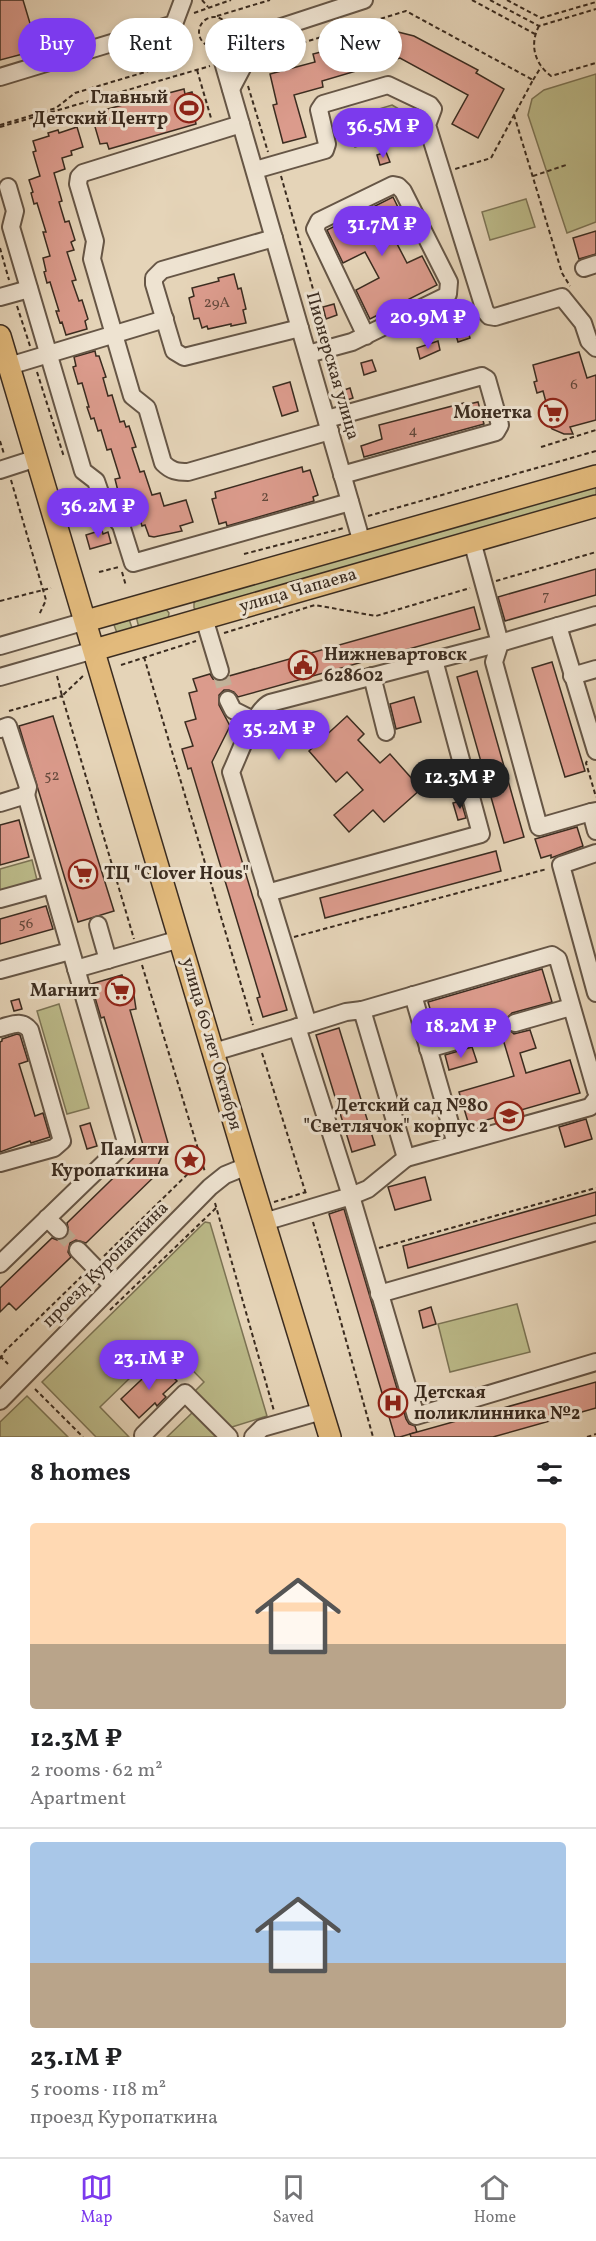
<!DOCTYPE html>
<meta charset="utf-8">
<style>
body{margin:0;font-family:Vollkorn,serif;background:#f2f2f2;color:#202124;height:100vh;display:flex;flex-direction:column;font-size:22px;white-space:nowrap}
*{box-sizing:border-box;margin:0}
p{font-size:20px;color:#757577}
.icon{flex:none;width:33px;height:33px;fill:none;stroke:currentColor;stroke-width:2;stroke-linecap:round;stroke-linejoin:round}
.map{position:relative;height:1437px;overflow:hidden}
.panel{display:flex;flex-direction:column;background:#fff;flex:1}
.panel>*{flex:none}
.hud{position:absolute;left:18px;top:18px;width:561px;height:54px;display:flex;gap:12px}
.price{position:absolute;translate:-50% -51px;padding:0 14px;border-radius:21px;background:#7c3aed;color:#fff;font-size:20px;line-height:39px;filter:drop-shadow(0 2px 3px #0008)}
.price::after{content:'';position:absolute;left:50%;top:36px;width:18px;height:14px;margin-left:-9px;background:inherit;clip-path:polygon(0 0,100% 0,50% 100%)}
.price.active{background:#222;color:#fff}
ul{padding:0;list-style:none}
li{display:grid;align-content:center;gap:12px;height:318px;padding:0 30px}
li+li{border-top:2px solid #e0e0e0}
li span{display:grid;place-items:center;height:186px;border-radius:6px;color:#555}
li>.icon{margin-inline-start:auto}
span .icon{width:108px;height:108px;fill:#fffc;stroke-width:1}
li b{font-size:26px}
h2{display:flex;justify-content:space-between;align-items:center;height:72px;padding:0 30px;font-size:26px}
.chip{padding:0 21px;border-radius:27px;background:#fff;box-shadow:0 3px 9px #0003;font-size:21px;line-height:54px}
.chip.active{background:#7c3aed;color:#fff}
.tab-bar{display:flex;justify-content:space-around;align-items:center;height:84px;border-top:2px solid #e0e0e0;background:#fff;font-size:16px;color:#757577}
.tab-bar a{display:grid;justify-items:center;gap:3px}
.tab-bar .active{color:#7c3aed}
.map>svg:first-child{display:block}
.green{fill:#bcbb8a;stroke:#7c7455;stroke-width:1.5}
.building{fill:#db9b8c;stroke:#3b2c20;stroke-width:1.5}
.lines{fill:none;stroke-linecap:round;stroke-linejoin:round}
.minor-tunnel{stroke:#c3b29a;stroke-width:16;stroke-dasharray:16 8;stroke-linecap:butt}
.minor-casing{stroke:#665646;stroke-width:20}
.major-casing{stroke:#3b2c20;stroke-width:24}
.path{stroke:#3b2c20;stroke-width:2;stroke-dasharray:4.5 3;stroke-linecap:butt}
.minor{stroke:#eee3d1;stroke-width:16}
.major{stroke:#e2ba7c;stroke-width:21}
.labels{text-anchor:middle;dominant-baseline:central;stroke-width:6;stroke-linejoin:round;paint-order:stroke}
.number-label{font-size:15px;fill:#63483b}
.poi-label{font-size:18px;font-weight:bold;fill:#3b2c20;stroke:#eee3d1;text-anchor:end}
.street-label{font-size:18px;fill:#3b2c20;stroke:#eee3d1}
</style>
<div class="map">
<svg width="596" height="1437" viewBox="0 0 596 1437">
<rect width="100%" height="100%" fill="#e5d4b8"/>
<filter id="stains"><feTurbulence type="fractalNoise" baseFrequency=".00333" numOctaves="4"/><feColorMatrix values="0 0 0 0 .2 0 0 0 0 .09 0 0 0 0 .02 0 0 0 .5 -.17"/></filter>
<radialGradient id="worn" r=".72"><stop offset=".6" stop-color="#630" stop-opacity="0"/><stop offset="1" stop-color="#630" stop-opacity=".3"/></radialGradient>
<g class="green">
<path d="M596,74v148l-29,11 -39,-118 4,-16 12,-9z"/>
<path d="M392,105l24,14 3,8 -64,20 -9,-28z"/>
<path d="M526,199l9,28 -45,13 -8,-28z"/>
<path d="M596,484v13l-399,114 -3,-3v-5l3,-4z"/>
<path d="M165,608l4,5 -1,7 -29,8 -3,-12z"/>
<path d="M129,619l4,12 -16,2 -3,-8z"/>
<path d="M32,860l5,20 -37,11v-22z"/>
<path d="M59,1004l30,104 -22,6 -30,-103z"/>
<path d="M205,1222l5,1 57,193 -35,11h-7l-31,-35 10,-10 -38,-39 -66,64 29,30h-33l-54,-55z"/>
<path d="M517,1304l13,48 -80,20 -12,-48z"/>
<path d="M27,1396l41,41h-68v-15z"/>
<path d="M193,1412l30,25h-56z"/>
</g>
<g class="building">
<path d="M0,0h23l15,50 -38,10z"/>
<path d="M398,32l16,4 64,34 -2,3 28,16 -26,49 -26,-14 16,-29 -68,-37 -78,23 1,6 -29,8 12,42 -23,6 -10,-38 4,-1 -7,-30 45,-12 -2,-8z"/>
<path d="M184,89l1,5 7,-2 7,26 -4,1 1,5 -87,25 -2,-6 -7,1 -7,-24 5,-2 -2,-6z"/>
<path d="M77,127l6,20 -12,4 1,4 -10,3 3,11 -11,4 8,28 -3,1 6,20 4,-1 6,19 -4,2 3,8 -7,2 9,28 -4,1 7,20 3,-1 6,19 -3,2 2,8 -21,6 -4,-13 -2,1 -4,-12h3l-9,-29 -3,1 -3,-11 2,-1 -3,-13 7,-2 -7,-24h3l-9,-29 -3,1 -3,-11 2,-1 -4,-12 11,-4 -7,-24 3,-1 -3,-10 16,-5 -1,-3 10,-3 1,3z"/>
<path d="M386,152l4,10 -10,3 -3,-10z"/>
<path d="M393,197l16,33 -15,8 13,25 15,-7 15,29 -67,34 -14,-29 23,-12 -14,-26 -22,11 -16,-33z"/>
<path d="M596,231v23l-17,5 -6,-21z"/>
<path d="M234,274l4,15 3,-1 5,21 -3,1 3,13 -15,3v-2l-23,5 -1,-3 -5,2 -3,-10 -5,1 -5,-21 5,-2 -2,-8 27,-7 -1,-3z"/>
<path d="M334,304l3,11 -11,4 -3,-12z"/>
<path d="M467,328l3,10 -12,4 -3,-10z"/>
<path d="M438,341l2,9 -20,9 -3,-11z"/>
<path d="M95,351l1,5h3l7,21 -3,1 5,18 4,-1 8,27 4,-1 2,6 3,-1 7,21 -4,1 8,24 4,-1 8,24 8,-2 4,13 22,-6 7,22 -13,4 2,5 -28,6 -5,-1 -4,-11 -3,1 -8,-27 -7,3 -3,-13 -6,2 -3,-12 5,-1 -9,-29 -4,1 -6,-20 -3,1 -4,-13 -3,1 -4,-12h2l-7,-24 -4,1 -5,-17 3,-1 -2,-9z"/>
<path d="M579,352l8,26 9,-3v45l-26,7 3,7h-9l-12,-5 -7,-10 5,-2 -7,-26 -6,2 -3,-11 3,-1 -4,-16z"/>
<path d="M372,360l4,11 -12,4 -3,-12z"/>
<path d="M290,382l8,29 -16,5 -9,-29z"/>
<path d="M350,388l3,10 -9,3 -3,-10z"/>
<path d="M478,402l6,22 -120,33 -3,-11 21,-7 -3,-14 85,-22 1,2z"/>
<path d="M302,467l1,5 7,-2 8,25 -5,2 1,4 -87,25 -1,-4 -7,2 -7,-25 4,-1 -1,-6z"/>
<path d="M102,530l1,4 5,-2 3,11 -21,6 -4,-14z"/>
<path d="M596,569v26l-91,26 -7,-24z"/>
<path d="M474,607l6,22 -242,68 -4,-5 -5,-2h-5l-5,5v10l11,21 -18,36 75,248 -24,7 -6,-19 3,-1 -69,-229 -3,1 -6,-20 11,-3 -8,-24 11,-3 -7,-26 8,-2 -4,-12 17,-5 3,5 9,2 7,-5z"/>
<path d="M552,662l33,109 -20,6 -33,-109z"/>
<path d="M477,671l47,166 -20,6 -47,-166z"/>
<path d="M414,697l7,25 -25,7 -6,-25z"/>
<path d="M53,716l61,195 -36,11 -59,-196z"/>
<path d="M347,716l17,18 -6,6 22,23 10,-9 31,35 -37,33 -11,-12 -24,22 -15,-17 29,-25 -16,-18 -11,10 -27,-31z"/>
<path d="M461,801l5,17 -8,2 -5,-17z"/>
<path d="M19,820l10,37 -29,8v-40z"/>
<path d="M577,827l6,19 -32,12v-3l-10,3 -6,-19z"/>
<path d="M496,851l5,20 -176,47 -5,-20z"/>
<path d="M46,906l7,23 -53,15v-25z"/>
<path d="M542,969l10,33 -40,11 -7,7v6l9,8 16,-4 6,18 -16,5 6,20 44,-13 10,33 -111,32 -10,-33 55,-16 -12,-40 2,-9 -7,-8 -5,1 -54,15 -10,-33z"/>
<path d="M122,975l1,3 5,2 3,9h2l3,20 -6,1 38,133 -3,1 -2,10 -5,11 4,4 -76,74 -10,-3 -6,3 -2,9 3,5 -55,53 -7,-7 -9,9v-24l52,-50 5,2 9,-2 3,-6 -2,-9 77,-75 -40,-131 -3,1 -10,-34z"/>
<path d="M19,999l3,10 -8,2 -3,-10z"/>
<path d="M339,1028l36,117 -23,7 -36,-117z"/>
<path d="M17,1034l3,1 8,26 -9,3 16,52 8,-3 7,24 -19,6 -1,-2 -30,11v-110l2,-1v-2z"/>
<path d="M472,1047l5,15 -28,8 -4,-15z"/>
<path d="M586,1119l6,20 -27,8 -6,-20z"/>
<path d="M90,1123l7,23 -10,3 -7,-23z"/>
<path d="M425,1177l6,23 -36,10 -7,-23z"/>
<path d="M596,1192v23l-188,53 -5,-22z"/>
<path d="M344,1209l62,210 3,5 6,2 2,6 -17,5h-5l-66,-223z"/>
<path d="M431,1307l5,17 -13,4 -4,-17z"/>
<path d="M159,1363l18,18 -14,13 3,3 -9,9 -2,-3 -16,15 -18,-19z"/>
<path d="M596,1382v26l-103,29h-82l-1,-3z"/>
</g>
<g class="lines">
<g class="minor-tunnel">
<path d="M220,671l8,29"/>
<path d="M59,1230l19,20"/>
</g>
<g class="minor-casing">
<g id="minor">
<path d="M223,62l139,481"/>
<path d="M0,77l174,-53 9,-24"/>
<path d="M231,89l29,-55 104,-34"/>
<path d="M241,124l-158,49 -4,4 -1,7 17,57 -3,18 40,137 15,12 16,55c8,8 14,9 25,9l142,-41"/>
<path d="M255,170l70,-20 2,-6 -8,-34 4,-6 65,-19 42,20 3,4 -6,16 58,186 4,5 6,1 67,-20 21,26 6,18 7,7"/>
<path d="M8,187l7,24 -4,16 72,244 13,10 8,23 17,21 12,38 217,-61"/>
<path d="M274,238l-112,32 -8,8v6l20,67 10,6 116,-29"/>
<path d="M584,268l12,-4"/>
<path d="M0,297l29,-8"/>
<path d="M308,354l44,-12 92,-45 4,-3 1,-12 -46,-91 -5,-5 -5,-1 -74,36 -4,8 51,107"/>
<path d="M9,366l156,-47"/>
<path d="M327,419l155,-43 5,3 13,46 -4,7 -154,43"/>
<path d="M0,470l37,-12"/>
<path d="M204,618l16,53"/>
<path d="M558,626l38,125"/>
<path d="M0,646l86,-25"/>
<path d="M372,676l14,56"/>
<path d="M572,676l24,-7"/>
<path d="M0,677l94,-27"/>
<path d="M228,700l5,10 22,11"/>
<path d="M0,729l8,-3 20,61 -2,8"/>
<path d="M0,803l26,-8 100,347 -126,122"/>
<path d="M596,811l-5,1 5,19"/>
<path d="M591,812l-52,15 -45,-165 6,-19 96,-28"/>
<path d="M596,853l-35,12 35,128"/>
<path d="M267,893l214,-59 -47,-174"/>
<path d="M0,899l51,-14"/>
<path d="M98,925l10,35"/>
<path d="M76,969l104,-30"/>
<path d="M0,970l70,-19"/>
<path d="M413,995l43,149"/>
<path d="M362,1010l190,-55 6,4 38,132"/>
<path d="M515,1023l56,-16"/>
<path d="M297,1027l54,169 17,-7 38,-31 -44,-148 -16,2 -38,12"/>
<path d="M0,1028c12,-3 21,-9 30,2l32,111 -8,7 -54,15"/>
<path d="M428,1049l66,-19"/>
<path d="M214,1052l94,-28 -77,-252c8,-16 23,-62 39,-69l230,-60 -28,-102"/>
<path d="M406,1158l184,-51 6,-8"/>
<path d="M47,1218l12,12"/>
<path d="M264,1222l87,-26 65,220 180,-54"/>
<path d="M78,1250l34,35"/>
<path d="M379,1294l217,-62"/>
<path d="M0,1401l210,-214 15,-12 22,-9"/>
<path d="M143,1435l42,-42 44,44"/>
<path d="M253,1437l9,-9 60,-17"/>
</g>
</g>
<g class="major-casing">
<g id="major">
<path d="M0,336l247,830 83,271"/>
<path d="M86,621l510,-145"/>
<path d="M94,650l502,-144"/>
</g>
</g>
<g class="path">
<path d="M202,0l6,7"/>
<path d="M472,0l63,34"/>
<path d="M490,0l49,26 57,-17"/>
<path d="M507,0l34,18 55,-16"/>
<path d="M194,13l37,-13"/>
<path d="M217,16l53,-16"/>
<circle cx="214" cy="32" r="15"/>
<path d="M539,26c-10,19 -4,38 12,50l45,-13"/>
<path d="M266,54l140,-43 127,69 -42,78 -36,11"/>
<path d="M197,70l14,48"/>
<path d="M533,80l8,-13"/>
<path d="M248,86l20,66"/>
<path d="M514,115l48,158 8,13"/>
<path d="M0,125l56,-17 19,-15 97,-29c13,-8 9,-16 7,-29"/>
<path d="M0,127l210,-61"/>
<path d="M281,176l45,159"/>
<path d="M533,176l33,-11"/>
<path d="M0,248l9,32"/>
<path d="M17,306l13,40"/>
<path d="M37,372l27,85"/>
<path d="M332,390l5,-16 -4,-13"/>
<path d="M0,441l4,13"/>
<path d="M541,447l55,-17"/>
<path d="M11,480l35,120 -7,15"/>
<path d="M368,516l228,-65"/>
<path d="M244,554l100,-26"/>
<path d="M99,572l20,-5"/>
<path d="M122,572l4,14"/>
<path d="M496,581l100,-29"/>
<path d="M0,601l51,-13"/>
<path d="M224,633l91,-28 61,11 94,-28"/>
<path d="M144,657l109,368"/>
<path d="M121,665l75,-24"/>
<path d="M57,676l5,20 22,-21"/>
<path d="M9,711l53,-15 72,243"/>
<path d="M587,761l-1,2 10,34"/>
<path d="M294,937l253,-68"/>
<path d="M142,965l63,207"/>
<path d="M262,1053l44,141"/>
<path d="M274,1202l32,-10"/>
<path d="M215,1203l59,208"/>
<path d="M313,1222l60,215"/>
<path d="M379,1248l217,-60"/>
<path d="M104,1256l97,-95"/>
<path d="M110,1310l106,-102"/>
<path d="M0,1356l8,8"/>
<path d="M0,1359l5,-8 79,-77"/>
<path d="M35,1389l48,48"/>
<path d="M587,1437l9,-3"/>
</g>
<use href="#minor" class="minor"/>
<use href="#major" class="major"/>
</g>
<defs>
<g id="stadium-ring" transform="scale(1.5)"><circle r="9.5" fill="#eee3d1" stroke="#8f2418" stroke-width="1.5"/><path d="M0-5a6.5 5 0 1 0 0 10a6.5 5 0 1 0 0-10ZM-3.5-1.8h7v3.6h-7Z" fill="#8f2418"/></g>
<g id="supermarket-ring" transform="scale(1.5)"><circle r="9.5" fill="#eee3d1" stroke="#8f2418" stroke-width="1.5"/><path d="M-6-5.5h2.5l.6 2H6L4.5 2H-2.5L-4.4-4H-6ZM-1.5 3.2a1.3 1.3 0 1 0 .1 0ZM3 3.2a1.3 1.3 0 1 0 .1 0Z" fill="#8f2418"/></g>
<g id="civic-ring" transform="scale(1.5)"><circle r="9.5" fill="#eee3d1" stroke="#8f2418" stroke-width="1.5"/><path d="M-.6-6.5H3V-4.5H.6V-3L4-1V1h2V6H-6V1h2V-1L-.6-3ZM-1.2 2.5V6h2.4V2.5Z" fill="#8f2418"/></g>
<g id="school-ring" transform="scale(1.5)"><circle r="9.5" fill="#eee3d1" stroke="#8f2418" stroke-width="1.5"/><path d="M0-5L7-2L0 1L-7-2ZM-4 1L0 2.5L4 1V4Q0 6-4 4Z" fill="#8f2418"/></g>
<g id="sight-ring" transform="scale(1.5)"><circle r="9.5" fill="#eee3d1" stroke="#8f2418" stroke-width="1.5"/><path d="M0-6L1.8-2.2L6-1.7L2.9 1.2L3.7 5.4L0 3.3L-3.7 5.4L-2.9 1.2L-6-1.7L-1.8-2.2Z" fill="#8f2418"/></g>
<g id="hospital-ring" transform="scale(1.5)"><circle r="9.5" fill="#eee3d1" stroke="#8f2418" stroke-width="1.5"/><path d="M-5-5h3v3.5h4V-5h3V5h-3V1.5h-4V5h-3Z" fill="#8f2418"/></g>
</defs>
<g fill-rule="evenodd">
<use href="#stadium-ring" x="189" y="108"/>
<use href="#supermarket-ring" x="553" y="413"/>
<use href="#civic-ring" x="303" y="665"/>
<use href="#supermarket-ring" x="83" y="874"/>
<use href="#supermarket-ring" x="120" y="991"/>
<use href="#school-ring" x="509" y="1116"/>
<use href="#sight-ring" x="190" y="1160"/>
<use href="#hospital-ring" x="393" y="1403"/>
</g>
<g class="labels">
<g class="number-label">
<text x="217" y="303">29А</text>
<text x="574" y="385">6</text>
<text x="413" y="431">4</text>
<text x="265" y="497">2</text>
<text x="546" y="596">7</text>
<text x="52" y="776">52</text>
<text x="26" y="924">56</text>
</g>
<g class="poi-label">
<text x="168" y="98">Главный<tspan x="168" dy="21">Детский Центр</tspan></text>
<text x="532" y="413">Монетка</text>
<text x="324" y="655" text-anchor="start">Нижневартовск<tspan x="324" dy="21">628602</tspan></text>
<text x="104" y="874" text-anchor="start">ТЦ "Clover Hous"</text>
<text x="99" y="991">Магнит</text>
<text x="488" y="1106">Детский сад №80<tspan x="488" dy="21">"Светлячок" корпус 2</tspan></text>
<text x="169" y="1150">Памяти<tspan x="169" dy="21">Куропаткина</tspan></text>
<text x="414" y="1393" text-anchor="start">Детская<tspan x="414" dy="21">поликлинника №2</tspan></text>
</g>
<g class="street-label">
<text transform="translate(332 366) rotate(74)">Пионерская улица</text>
<text transform="translate(298 591) rotate(-16)">улица Чапаева</text>
<text transform="translate(211 1044) rotate(74)">улица 60 лет Октября</text>
<text transform="translate(106 1265) rotate(-45)">проезд Куропаткина</text>
</g>
</g>
<rect width="100%" height="100%" filter="url(#stains)"/>
<rect width="100%" height="100%" fill="url(#worn)"/>
</svg>
<b class="price" style="left:383px;top:159px">36.5M ₽</b>
<b class="price" style="left:382px;top:257px">31.7M ₽</b>
<b class="price" style="left:428px;top:350px">20.9M ₽</b>
<b class="price" style="left:98px;top:539px">36.2M ₽</b>
<b class="price" style="left:279px;top:761px">35.2M ₽</b>
<b class="price active" style="left:460px;top:810px">12.3M ₽</b>
<b class="price" style="left:461px;top:1059px">18.2M ₽</b>
<b class="price" style="left:149px;top:1391px">23.1M ₽</b>
<div class="hud">
<a class="chip active">Buy</a>
<a class="chip">Rent</a>
<a class="chip">Filters</a>
<a class="chip">New</a>
</div>
</div>
<section class="panel">
<h2>8 homes<svg class="icon" aria-label="filters" viewBox="0 0 24 24"><path d="M4 7h16M4 17h16"/><circle cx="9" cy="7" r="2"/><circle cx="15" cy="17" r="2"/></svg></h2>
<ul>
<li><span style="background:linear-gradient(#ffd9b3 65%,#b9a48a 0)"><svg class="icon" aria-label="home" viewBox="0 0 24 24"><path d="M3 11l9-7 9 7M6 9v11h12V9"/></svg></span><div><b>12.3M ₽</b><p>2 rooms · 62 m²</p><p>Apartment</p></div></li>
<li><span style="background:linear-gradient(#a9c7e8 65%,#b9a48a 0)"><svg class="icon" aria-label="home" viewBox="0 0 24 24"><path d="M3 11l9-7 9 7M6 9v11h12V9"/></svg></span><div><b>23.1M ₽</b><p>5 rooms · 118 m²</p><p>проезд Куропаткина</p></div></li>
</ul>
</section>
<nav class="tab-bar">
<a class="active"><svg class="icon" aria-label="map" viewBox="0 0 24 24"><path d="M3 6l6-2 6 2 6-2v14l-6 2-6-2-6 2zM9 4v14M15 6v14"/></svg>Map</a>
<a><svg class="icon" aria-label="saved" viewBox="0 0 24 24"><path d="M7 4h10v16l-5-4-5 4z"/></svg>Saved</a>
<a><svg class="icon" aria-label="home" viewBox="0 0 24 24"><path d="M3 11l9-7 9 7M6 9v11h12V9"/></svg>Home</a>
</nav>
